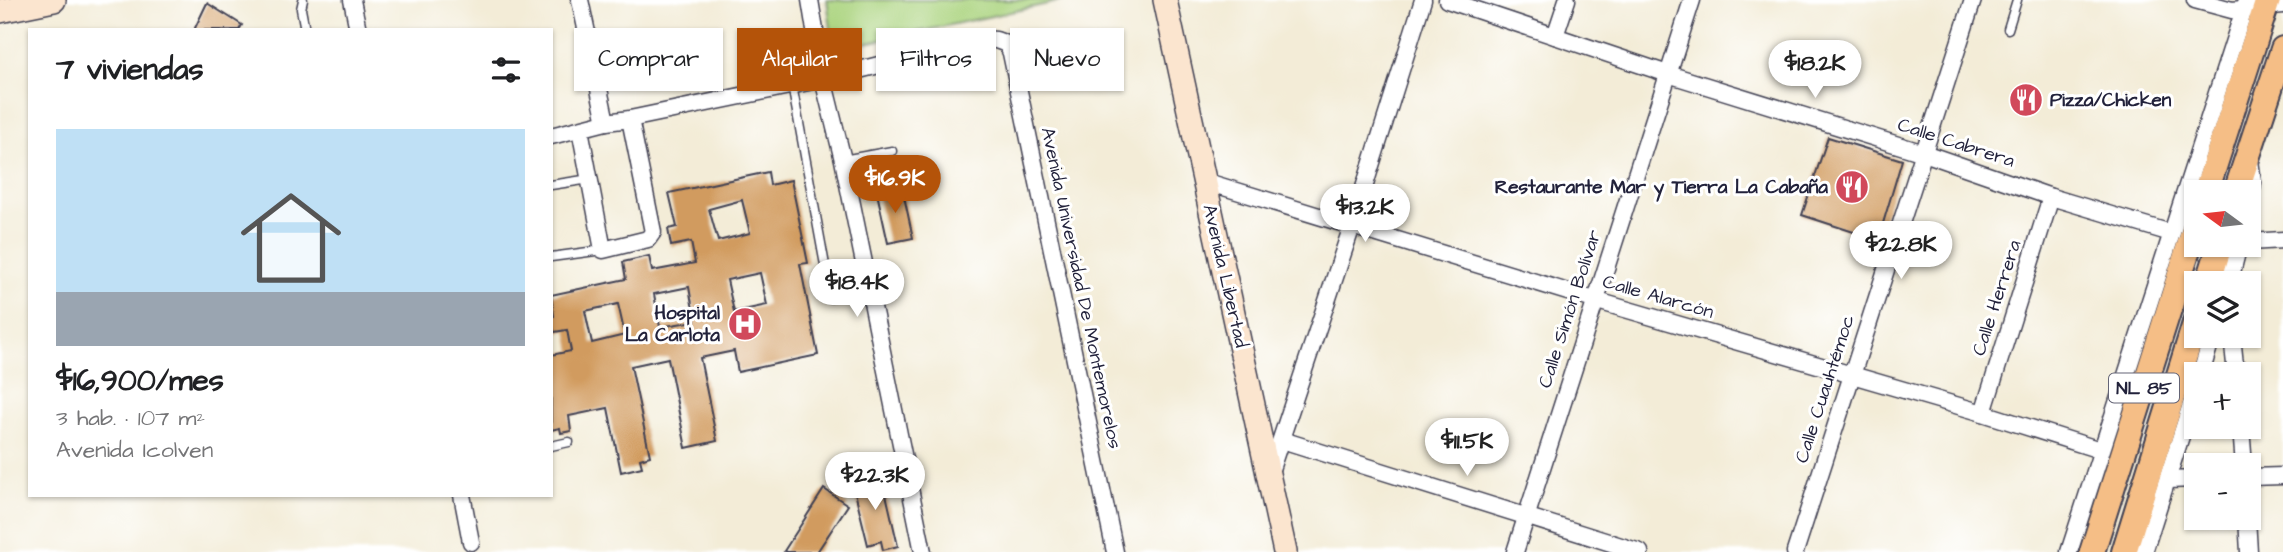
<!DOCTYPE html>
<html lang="es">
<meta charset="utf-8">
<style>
body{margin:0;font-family:"Architects Daughter",sans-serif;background:#f2f2f2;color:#202124;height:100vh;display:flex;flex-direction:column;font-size:26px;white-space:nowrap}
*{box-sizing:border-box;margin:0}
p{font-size:23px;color:#757577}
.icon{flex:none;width:38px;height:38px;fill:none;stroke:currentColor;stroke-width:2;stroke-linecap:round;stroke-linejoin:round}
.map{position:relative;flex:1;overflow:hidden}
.drawer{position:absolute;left:28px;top:28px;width:525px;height:469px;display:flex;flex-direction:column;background:#fff;border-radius:0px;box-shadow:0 2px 5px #0004}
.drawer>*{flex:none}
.banner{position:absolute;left:574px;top:28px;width:665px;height:63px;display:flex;gap:14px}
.needle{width:46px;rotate:285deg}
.tools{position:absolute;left:2184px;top:180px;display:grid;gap:14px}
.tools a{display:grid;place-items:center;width:77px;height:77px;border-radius:0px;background:#fff;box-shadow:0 2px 5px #0004;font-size:35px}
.price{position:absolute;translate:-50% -60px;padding:0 16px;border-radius:24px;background:#fff;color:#222;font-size:23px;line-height:46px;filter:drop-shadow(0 2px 4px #0008)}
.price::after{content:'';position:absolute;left:50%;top:42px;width:21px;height:16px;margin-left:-10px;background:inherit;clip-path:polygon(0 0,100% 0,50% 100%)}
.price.current{background:#b45309;color:#fff}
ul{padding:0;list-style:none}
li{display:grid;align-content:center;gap:14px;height:371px;padding:0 28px}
li span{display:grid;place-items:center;height:217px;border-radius:0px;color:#555}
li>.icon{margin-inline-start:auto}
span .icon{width:126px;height:126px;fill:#fffc;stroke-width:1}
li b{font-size:30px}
h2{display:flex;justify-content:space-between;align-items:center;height:84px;padding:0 28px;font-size:30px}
.pill{padding:0 24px;border-radius:0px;background:#fff;box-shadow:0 2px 5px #0004;font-size:24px;line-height:63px}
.pill.current{background:#b45309;color:#fff}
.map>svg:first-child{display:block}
.green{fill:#abd47f;stroke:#667b5d;stroke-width:2}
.building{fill:#d19b5e;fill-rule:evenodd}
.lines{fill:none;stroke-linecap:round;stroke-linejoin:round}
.lane-casing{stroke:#414052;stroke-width:11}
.street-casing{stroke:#414052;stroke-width:19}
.secondary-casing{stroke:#414052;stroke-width:26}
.primary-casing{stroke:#414052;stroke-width:28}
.lane{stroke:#fff;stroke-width:8}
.street{stroke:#fff;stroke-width:16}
.secondary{stroke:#fbe5cf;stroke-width:23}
.primary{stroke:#f5be86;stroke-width:24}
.labels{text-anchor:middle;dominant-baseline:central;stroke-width:6;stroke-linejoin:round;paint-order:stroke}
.shield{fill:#fff;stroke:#646476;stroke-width:2}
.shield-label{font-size:18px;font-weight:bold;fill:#22223b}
.poi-label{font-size:19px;font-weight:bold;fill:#22223b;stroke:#fff;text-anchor:end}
.street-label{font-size:19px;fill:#22223b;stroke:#fff}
</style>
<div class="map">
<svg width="2283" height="552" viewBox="0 0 2283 552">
<rect width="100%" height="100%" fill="#fff"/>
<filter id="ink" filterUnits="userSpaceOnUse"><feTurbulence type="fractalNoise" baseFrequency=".0143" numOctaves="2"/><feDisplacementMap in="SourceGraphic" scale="14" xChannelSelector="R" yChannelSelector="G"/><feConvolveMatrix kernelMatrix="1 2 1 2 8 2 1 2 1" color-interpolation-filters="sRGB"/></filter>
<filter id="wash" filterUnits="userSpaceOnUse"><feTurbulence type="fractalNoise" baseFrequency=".00686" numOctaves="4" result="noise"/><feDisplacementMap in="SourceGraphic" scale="28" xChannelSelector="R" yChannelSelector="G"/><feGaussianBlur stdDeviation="1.57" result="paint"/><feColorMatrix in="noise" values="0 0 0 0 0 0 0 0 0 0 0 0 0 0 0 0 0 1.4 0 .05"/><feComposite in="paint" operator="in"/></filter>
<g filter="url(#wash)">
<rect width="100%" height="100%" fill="#f3ecd7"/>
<path class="green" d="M827,0h239l-232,50z"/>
<g id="blocks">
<g class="building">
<path d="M207,3l35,22 -3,5h-43l-1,-2z"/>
<path d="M1828,137l74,23 -24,80 -76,-25z"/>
<path d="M768,172l2,13 21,-5 17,83 -8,1 18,91 -80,17 -4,-21 -34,7 17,83 -31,7 -18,-90 -37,8 19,90 -10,3 2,8 -21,5 -13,-64 -39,8 2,15 -10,2 -1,-5 -9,2v-75l20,-4 -4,-21 -13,2 -3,-15 3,-1 -3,-21 75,-16 -3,-17 26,-6 3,15 43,-8 -4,-21 -20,4 -3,-17 9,-2 -8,-34zM742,200l8,33 -32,8 -9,-32zM760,273l7,32 -33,7 -7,-32zM689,287l6,34 -35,6 -6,-33zM618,304l7,31 -33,8 -7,-32z"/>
<path d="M902,187l11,51 -25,5 -11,-50z"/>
<path d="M875,474l4,17 6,-1 13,56 -15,4 -2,-9 -13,4 -16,-65z"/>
<path d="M824,489l24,16 -31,47h-31l-2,-1z"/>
</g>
</g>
</g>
<g filter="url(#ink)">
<use href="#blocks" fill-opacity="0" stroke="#414052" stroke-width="2"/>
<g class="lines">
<g class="lane-casing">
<g id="lane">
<path d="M303,0l-2,9 4,21"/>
<path d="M2008,29l9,-29"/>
<path d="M792,85l39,213"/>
<path d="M843,160l49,-9"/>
<path d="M551,185l39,-6"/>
<path d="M551,257l52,-7"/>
<path d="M551,446l18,-4"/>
</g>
</g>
<g class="street-casing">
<g id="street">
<path d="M352,0l6,30"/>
<path d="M580,0l26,122"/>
<path d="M810,0l13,79 20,81 80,392"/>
<path d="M1447,0l221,74 256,79 127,44 120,36"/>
<path d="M2195,0l37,10 51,-5"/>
<path d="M1555,36l12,-36"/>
<path d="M580,129l23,121 45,-11 5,-7 -23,-113"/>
<path d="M551,136l55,-14 24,-3 193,-40 160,-40 13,1 11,4 4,9 104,499"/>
<path d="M1204,181l390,119 389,113 117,37"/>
<path d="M2249,206l4,-24 -3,-22"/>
<path d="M2249,242l34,-2"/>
<path d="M2229,284l10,-39"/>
<path d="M2232,336l4,38"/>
<path d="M2201,374l11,-38"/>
<path d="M1983,413l68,-216"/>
<path d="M2241,427l3,39"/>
<path d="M1282,440l358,112"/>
<path d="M1269,475l83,-249 71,-226"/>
<path d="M2249,477l34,-1"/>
<path d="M2168,480l28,-1"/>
<path d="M462,495l9,47"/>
<path d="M2247,518l2,34"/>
<path d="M1515,552l177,-552"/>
<path d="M1795,552l178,-552"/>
<path d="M2069,552l178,-552"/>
<path d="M2144,552l52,-163"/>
</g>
</g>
<g class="secondary-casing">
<g id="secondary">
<path d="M1165,0l120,552"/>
<path d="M0,11l54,-11"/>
</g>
</g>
<g class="primary-casing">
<g id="primary">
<path d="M2206,192l62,-192"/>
<path d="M2236,192l47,-143"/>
<path d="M2208,284l12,-39"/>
<path d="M2092,552l104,-328"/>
<path d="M2124,552l72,-232"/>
</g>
</g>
<use href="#lane" class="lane"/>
<use href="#street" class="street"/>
<use href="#secondary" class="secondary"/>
<use href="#primary" class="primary"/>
</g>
</g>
<defs>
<g id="restaurant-disc" transform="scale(1.75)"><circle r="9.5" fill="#d1495b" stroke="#fff"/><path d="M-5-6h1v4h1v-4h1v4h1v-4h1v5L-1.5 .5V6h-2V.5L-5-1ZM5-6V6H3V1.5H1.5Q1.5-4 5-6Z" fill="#fff"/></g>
<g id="hospital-disc" transform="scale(1.75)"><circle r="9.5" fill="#d1495b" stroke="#fff"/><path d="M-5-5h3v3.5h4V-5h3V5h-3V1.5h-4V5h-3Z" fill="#fff"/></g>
</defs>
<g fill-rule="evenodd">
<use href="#restaurant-disc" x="2026" y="100"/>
<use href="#restaurant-disc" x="1852" y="187"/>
<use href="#hospital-disc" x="745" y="324"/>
</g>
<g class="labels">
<rect class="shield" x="2109" y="373.5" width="70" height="29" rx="5"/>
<g class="shield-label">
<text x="2144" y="388">NL 85</text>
</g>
<g class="poi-label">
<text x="2050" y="100" text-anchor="start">Pizza/Chicken</text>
<text x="1828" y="187">Restaurante Mar y Tierra La Cabaña</text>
<text x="720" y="313">Hospital<tspan x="720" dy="22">La Carlota</tspan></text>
</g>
<g class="street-label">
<text transform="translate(1956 143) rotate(18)">Calle Cabrera</text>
<text transform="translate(1225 276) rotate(77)">Avenida Libertad</text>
<text transform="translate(1081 288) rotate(78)">Avenida Universidad De Montemorelos</text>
<text transform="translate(1658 297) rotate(16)">Calle Alarcón</text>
<text transform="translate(1997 298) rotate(-72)">Calle Herrera</text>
<text transform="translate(1570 309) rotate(-72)">Calle Simón Bolívar</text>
<text transform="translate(1825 389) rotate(-72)">Calle Cuauhtémoc</text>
</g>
</g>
</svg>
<div class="tools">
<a><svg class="needle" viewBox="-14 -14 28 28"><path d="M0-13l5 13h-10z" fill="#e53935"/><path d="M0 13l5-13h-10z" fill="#757577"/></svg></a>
<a><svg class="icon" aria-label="layers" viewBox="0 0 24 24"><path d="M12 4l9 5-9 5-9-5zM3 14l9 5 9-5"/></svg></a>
<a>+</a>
<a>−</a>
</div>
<b class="price" style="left:1815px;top:100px">$18.2K</b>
<b class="price current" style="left:895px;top:215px">$16.9K</b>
<b class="price" style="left:1365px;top:244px">$13.2K</b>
<b class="price" style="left:1901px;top:281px">$22.8K</b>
<b class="price" style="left:857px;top:319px">$18.4K</b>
<b class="price" style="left:1467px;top:478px">$11.5K</b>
<b class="price" style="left:875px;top:512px">$22.3K</b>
<div class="banner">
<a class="pill">Comprar</a>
<a class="pill current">Alquilar</a>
<a class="pill">Filtros</a>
<a class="pill">Nuevo</a>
</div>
<section class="drawer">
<h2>7 viviendas<svg class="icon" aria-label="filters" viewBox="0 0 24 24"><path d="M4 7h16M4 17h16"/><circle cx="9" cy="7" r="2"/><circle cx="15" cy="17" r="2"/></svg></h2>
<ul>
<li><span style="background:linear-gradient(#bfe0f5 75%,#9aa5b1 0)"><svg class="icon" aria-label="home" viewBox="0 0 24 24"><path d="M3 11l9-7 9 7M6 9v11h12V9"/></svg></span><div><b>$16,900/mes</b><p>3 hab. · 107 m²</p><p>Avenida Icolven</p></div></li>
</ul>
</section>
</div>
